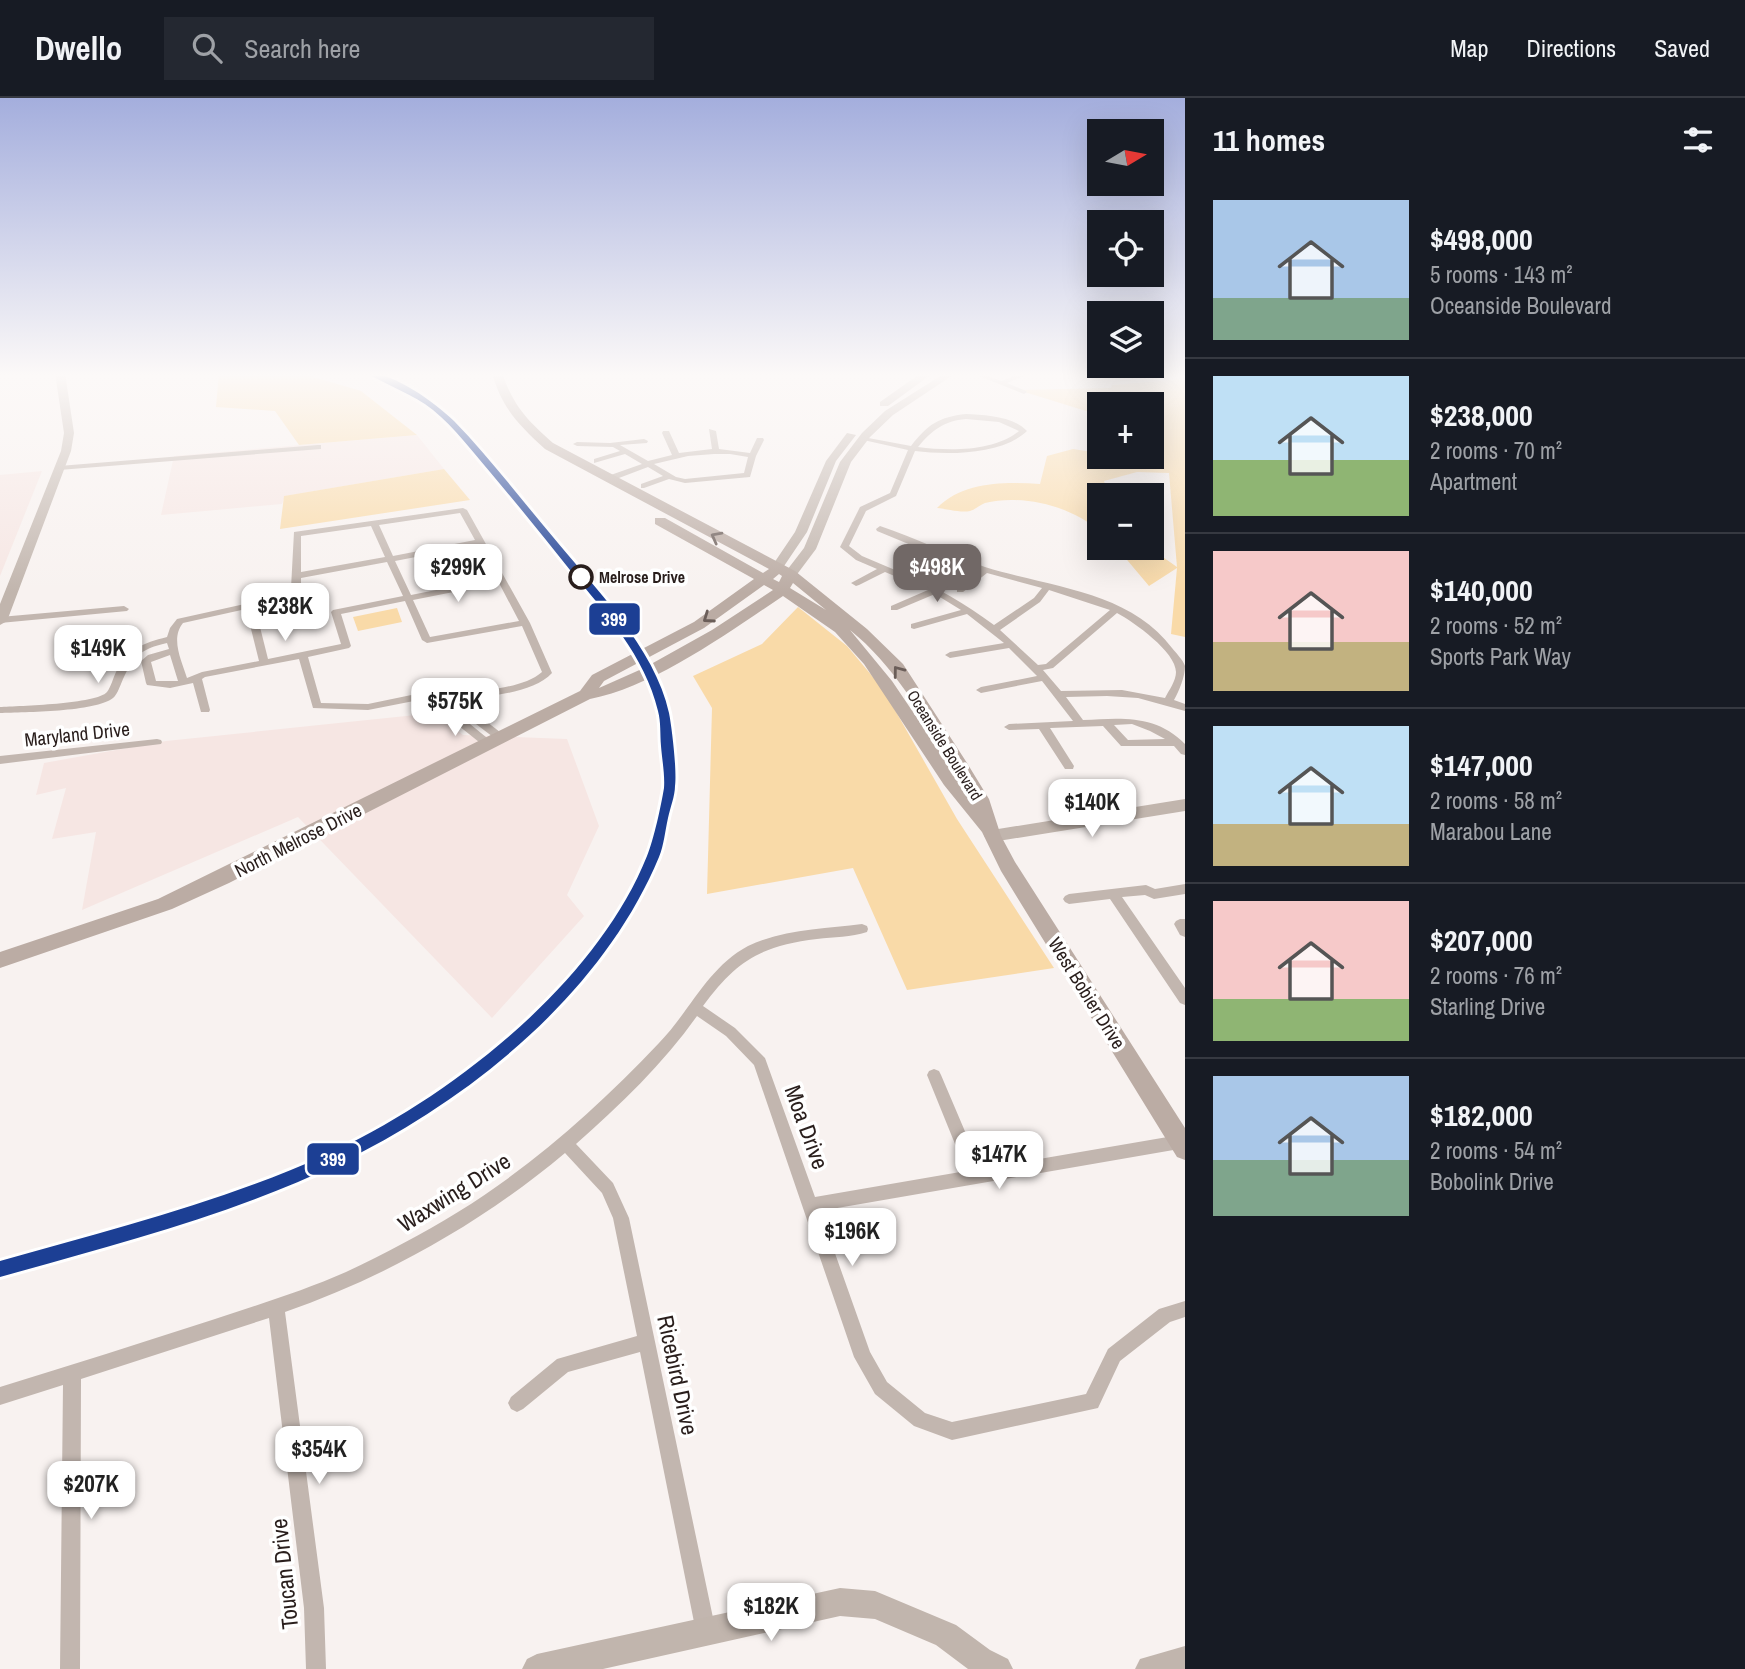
<!DOCTYPE html>
<meta charset="utf-8">
<style>
body{margin:0;font-family:"Archivo Narrow",sans-serif;background:#242831;color:#f1f3f6;height:100vh;display:flex;flex-direction:column;font-size:26px;white-space:nowrap}
*{box-sizing:border-box;margin:0}
p{font-size:23px;color:#9ea1a6}
.icon{flex:none;width:38px;height:38px;fill:none;stroke:currentColor;stroke-width:2;stroke-linecap:round;stroke-linejoin:round}
.map{position:relative;flex:1;overflow:hidden}
.side{display:flex;flex-direction:column;background:#171b24;width:560px}
.side>*{flex:none}
.needle{width:46px;rotate:80deg}
.buttons{position:absolute;left:1087px;top:21px;display:grid;gap:14px}
.buttons a{display:grid;place-items:center;width:77px;height:77px;border-radius:0px;background:#171b24;box-shadow:0 7px 28px #0002;font-size:35px}
.price{position:absolute;translate:-50% -60px;padding:0 16px;border-radius:14px;background:#fff;color:#222;font-size:23px;line-height:46px;filter:drop-shadow(0 2px 4px #0008)}
.price::after{content:'';position:absolute;left:50%;top:42px;width:21px;height:16px;margin-left:-10px;background:inherit;clip-path:polygon(0 0,100% 0,50% 100%)}
.price.active{background:#716866;color:#fff}
ul{padding:0;list-style:none}
li{display:flex;align-items:center;gap:21px;height:175px;padding:0 28px}
li+li{border-top:2px solid #363941}
li span{display:grid;place-items:center;flex:none;width:196px;height:140px;border-radius:0px;color:#555}
li>.icon{margin-inline-start:auto}
span .icon{width:84px;height:84px;fill:#fffc;stroke-width:1}
li b{font-size:30px}
h2{display:flex;justify-content:space-between;align-items:center;height:84px;padding:0 28px;font-size:30px}
header{display:flex;align-items:center;gap:42px;box-sizing:border-box;height:98px;padding:0 35px;background:#171b24;border-bottom:2px solid #363941}
header strong{font-size:33px}
nav{display:flex;gap:38px;margin-inline-start:auto;font-size:24px}
.search{width:490px;height:63px;background:#242831;display:flex;align-items:center;gap:18px;box-sizing:border-box;padding:0 24px;border-radius:0px;color:#9ea1a6;font-size:26px}
main{display:flex;flex:1;min-height:0}
.map>svg:first-child{display:block}
.built{fill:#f6e6e3}
.green{fill:#f9daa8}
.lines{fill:none;stroke-linecap:round;stroke-linejoin:round}
.street{fill:#c2b6af;fill-rule:evenodd}
.secondary{fill:#c1b5ad;fill-rule:evenodd}
.primary{fill:#bbaca4;fill-rule:evenodd}
.rail-1-casing{stroke:#fff;stroke-width:6}
.rail-1{fill:#1c3f94;fill-rule:evenodd}
.oneway{stroke:#6b5e59}
.stop-dot{fill:#fff;stroke:#291e1c;stroke-width:3.5}
.labels{text-anchor:middle;dominant-baseline:central;stroke-width:7;stroke-linejoin:round;paint-order:stroke}
.far-stop-label{font-size:16px;font-weight:bold;fill:#291e1c;stroke:#fff;text-anchor:start}
.far-street-label{font-size:16px;fill:#291e1c;stroke:#fff}
.street-label{font-size:19px;fill:#291e1c;stroke:#fff}
.near-street-label{font-size:23px;fill:#291e1c;stroke:#fff}
.line-badge{stroke:#fff;stroke-width:2.5}
.badge-label{font-size:19px;text-anchor:middle;font-weight:bold;fill:#fff}
</style>
<header>
<strong>Dwello</strong>
<div class="search"><svg class="icon" aria-label="search" viewBox="0 0 24 24"><circle cx="10" cy="10" r="6"/><path d="M15 15l6 6"/></svg>Search here</div>
<nav><a>Map</a><a>Directions</a><a>Saved</a></nav>
</header>
<main>
<div class="map">
<svg width="1185" height="1571" viewBox="0 0 1185 1571">
<rect width="100%" height="100%" fill="#f8f2f0"/>
<g class="built">
<path d="M417,337l27,34 -159,27 -3,8 -121,11 13,-59z"/>
<path d="M42,373l-42,105v1v-102z"/>
<path d="M435,615l28,22 104,4 32,87 -32,69 17,21 -92,102 -194,-201 -216,93 14,-78 -44,7 14,-51 -30,7 8,-32 122,-22z"/>
</g>
<g class="green">
<path d="M219,275h81l61,18 56,44 -118,10 -24,-34 -59,-4z"/>
<path d="M1185,281v258l-14,-3 6,-66 -28,18 -32,-38h33l27,19 -8,-94 -32,-1 -33,9 5,14h-10v36c-27,-25 -78,-37 -114,-28 -5,2 -9,6 -15,8 -9,2 -23,-2 -33,-3 27,-27 68,-26 103,-24l7,-28 26,-7 26,4v4h53v-9l11,-3 -7,-14 -4,-1v-26h-53v11l-81,-25 93,-2 1,-3z"/>
<path d="M444,371l26,31 -190,29 4,-33z"/>
<path d="M798,509l49,39 36,43 74,130 97,149 -147,22 -54,-122 -146,26 5,-186 -19,-32 69,-32z"/>
<path d="M397,510l5,14 -44,9 -5,-14z"/>
</g>
<g class="lines">
<g class="street">
<path d="M971,275h9l21,8 21,-8h9l-24,10 19,8 1,1 -3,2z"/>
<path d="M966,316c19,1 47,2 61,17 -25,24 -79,24 -112,20l-19,45 -30,15 -17,35 13,10 33,14 28,-20 -46,-19 -1,-2 4,-3c36,12 69,29 105,41 64,20 145,24 187,81 4,5 11,12 13,18 0,11 -6,25 -11,34l11,4v7l-47,-13 -31,-2 -41,1 17,23c38,-2 73,-6 102,24v11l-4,-1 -7,-8h-53l-18,-20 -53,2 24,38 -1,3h-8l-26,-40 -30,1 -5,-3 5,-3 64,-3 -31,-40 -61,12 -5,-3 5,-3 56,-11 -28,-28 -59,10 -5,-3 5,-3 54,-9 -37,-29 -53,15 -3,-1v-4l50,-14 -26,-16 -38,16h-6v-4l37,-16 -43,-18 -26,13 -3,1 -5,-3 26,-14 -21,-9 -16,-13 20,-40 30,-14 18,-43 -49,-11 4,-2 48,9c17,-22 28,-29 55,-32zM966,321l33,3 20,9c-26,21 -70,20 -101,16 14,-17 26,-26 48,-28zM931,455l49,18 -23,17v4h6l24,-19 55,15 -8,10 -40,27c-29,-21 -58,-39 -92,-52zM1049,492l61,20 -64,54 -8,1 -38,-35 40,-28zM1117,515c17,9 59,39 59,59 0,9 -7,18 -11,26l-43,-8 -61,1 -18,-21 10,-2zM1132,626l18,7 15,8 -37,1 -14,-15z"/>
<path d="M709,331l7,2 3,18 31,4 7,-15h6l1,2 -8,16 -6,21 -65,6 -16,-4 -25,9h-3v-4l22,-8 -15,-9 -37,14h-6v-4l37,-13 -17,-10 -31,9v-4l26,-8 -7,-4 -36,-1 -4,-2 4,-2 33,1 34,-4 4,2 -1,2 -27,2 28,16 24,-6 -10,-22 1,-2h6l10,22 33,-4zM714,356h16l18,3 -4,16 -59,6 -9,-2 -22,-13 34,-8z"/>
<path d="M318,347h3v4l-262,21 -4,-2 4,-2z"/>
<path d="M463,410l4,2 63,113 22,50c-19,21 -66,23 -93,27l46,36 1,2 -1,2h-8l-46,-35 -3,1 44,36 1,2 -1,2h-8l-45,-36 -17,-5 -3,-5 -51,10 -55,-2 -14,-49 -94,18 -3,2 8,31 -1,2h-8l-8,-29 -23,5 -23,-3 -1,-2 -5,-22 7,-6 21,-6 -2,-6c-28,6 -35,15 -46,41 -2,4 -4,11 -8,14 -17,14 -89,14 -113,15v-6c19,-1 97,-3 107,-15 4,-5 6,-14 9,-20 11,-23 27,-29 51,-35l3,-9 7,-9 104,-23 10,-8 3,-56zM460,415l15,27 -82,16 -14,-31zM371,428l14,31 -84,15v-36zM478,447l18,33 -85,17 -16,-34zM387,464l16,34 -70,14 -2,2 10,32 -73,15 -13,-52 32,-7 14,-11v-11zM499,485l20,38 -89,16 -17,-37zM405,503l17,39 5,3 95,-17 20,46c-19,17 -61,18 -86,22l-1,-3c-13,-4 -23,-7 -34,2l-53,11 -47,-1 -13,-46 41,-9 2,-2 -10,-32zM246,511l13,52 -57,11 -15,6c-5,-17 -17,-39 -4,-55zM170,557l8,26h-22l-5,-19zM439,594l7,3v4l-9,4 -9,-5z"/>
<path d="M124,508l5,3 -2,2 -127,12v-6z"/>
<path d="M157,641l4,1 1,2 -1,2 -161,20v-8z"/>
<path d="M1185,786v10l-31,5 -9,-4 -23,2 63,91v17l-5,-2 -70,-104 -41,5 -4,-2 -2,-3 2,-3 4,-2 77,-9 9,4z"/>
<path d="M1180,821h5v18l-5,-2 -6,-11 2,-3z"/>
<path d="M862,826l5,2 1,3 -1,3c-16,5 -33,5 -50,7 -56,7 -80,21 -114,67l32,22 30,30 50,139 151,-26 -39,-96 2,-4 5,-2 5,2 2,4 40,94 204,-35v14l-365,63 50,141 17,30 38,31 27,9 134,-28 22,-45 51,-40 26,-8v16l-15,5 -50,39 -22,47 -146,32 -38,-14 -39,-32 -21,-37 -100,-292 -28,-29 -29,-20c-34,48 -77,89 -121,128l37,39 16,35 87,414 -3,7 -7,3 -7,-3 -3,-7 -56,-280 -72,20 -45,37 -6,3 -6,-3 -3,-6 3,-6 46,-38 80,-23 -24,-118 -11,-25 -37,-40c-82,69 -179,124 -280,159l39,296 2,61h-20l-2,-61 -35,-290 -188,61 -1,290h-20l3,-284 -63,20v-18c71,-22 141,-44 212,-67 45,-15 91,-29 134,-48 38,-18 76,-38 112,-60 76,-47 140,-105 201,-169 31,-32 49,-76 89,-97 35,-17 77,-17 114,-22z"/>
</g>
<g class="secondary">
<path d="M55,275h10l9,60 -3,18 -64,170 -7,4v-21l61,-153 3,-18z"/>
<path d="M921,275h12l-45,33h-8v-4z"/>
<path d="M945,275h11l-63,42 -23,22 -19,25 -35,87 -21,28h-10l-1,-3 20,-26 36,-86 22,-29 23,-22z"/>
<path d="M847,335l9,2 -20,26 -29,71 -27,40h-8l-2,-3 25,-37 31,-71z"/>
<path d="M1185,701v12l-193,31 -8,-6 8,-6z"/>
<path d="M840,1490l35,3 81,34 34,25 18,9 5,10h-45l-32,-24 -61,-26 -35,-3 -237,53h-81l5,-10 10,-5z"/>
<path d="M1185,1548v23h-50l5,-10z"/>
</g>
<path class="primary" d="M492,275h10c12,34 25,47 51,70l242,128 72,58 36,35 64,99 22,36 12,37 14,26 170,266v32l-8,-3 -176,-286 -19,-39 -38,-47 -80,-121 -29,-32 -52,-36c-54,36 -129,91 -193,103l-361,184 -57,26 -172,59v-16l158,-53 422,-208 12,-16 102,-53 60,-43 -99,-55v-6h10l98,55 6,-4 -224,-120c-27,-25 -43,-41 -53,-76zM779,476l3,2 -3,6 -6,-3zM793,485l33,27 -36,-22zM764,487l9,5 -61,40 -68,38 -45,20 5,-7 100,-53zM850,532c51,41 84,105 117,162l-75,-111z"/>
<g class="rail-1-casing">
<path id="rail-1" d="M367,275c28,0 67,29 87,48 35,36 66,77 99,116 41,50 102,111 116,176 3,15 8,58 6,73 0,10 -5,22 -7,32 -3,13 -4,27 -9,39 -57,137 -189,243 -319,306 -108,52 -226,82 -340,114v-16c110,-31 222,-59 326,-106 123,-56 270,-171 321,-299 7,-17 14,-50 17,-68 1,-13 -2,-29 -3,-42 -1,-12 0,-24 -3,-35 -13,-55 -53,-99 -88,-141 -26,-33 -53,-66 -80,-98 -18,-21 -35,-44 -57,-62 -20,-16 -45,-24 -66,-37z"/>
</g>
<use href="#rail-1" class="rail-1"/>
</g>
<defs><path id="oneway-chevron" d="M-2-3.5L2.5 0L-2 3.5" fill="none" stroke-width="1.6" stroke-linecap="round" stroke-linejoin="round" transform="scale(1.75)"/></defs>
<g class="oneway">
<use href="#oneway-chevron" transform="translate(716 439) rotate(-152)"/>
<use href="#oneway-chevron" transform="translate(708 520) rotate(145)"/>
<use href="#oneway-chevron" transform="translate(898 573) rotate(-127)"/>
</g>
<linearGradient id="sky" x2="0" y2="1"><stop stop-color="#a4aedd"/><stop offset="0.56" stop-color="#fcf9f8"/><stop offset="1" stop-color="#fcf9f8" stop-opacity="0"/></linearGradient>
<rect width="1185" height="495" fill="url(#sky)"/>
<circle class="stop-dot" cx="581" cy="479" r="11"/>
<g class="labels">
<g class="far-stop-label">
<text x="599" y="479">Melrose Drive</text>
</g>
<g class="far-street-label">
<text transform="translate(945 647) rotate(58)">Oceanside Boulevard</text>
</g>
<g class="street-label">
<text transform="translate(77 636) rotate(-6)">Maryland Drive</text>
<text transform="translate(298 742) rotate(-27)">North Melrose Drive</text>
<text transform="translate(1087 895) rotate(58)">West Bobier Drive</text>
</g>
<g class="near-street-label">
<text transform="translate(807 1029) rotate(70)">Moa Drive</text>
<text transform="translate(454 1094) rotate(-32)">Waxwing Drive</text>
<text transform="translate(678 1277) rotate(78)">Ricebird Drive</text>
<text transform="translate(284 1476) rotate(-96)">Toucan Drive</text>
</g>
</g>
<g class="line-badge">
<rect x="588" y="504" width="53" height="34" rx="7" fill="#1c3f94"/>
<rect x="306" y="1044" width="54" height="34" rx="7" fill="#1c3f94"/>
</g>
<g class="badge-label">
<text x="614" y="528">399</text>
<text x="333" y="1068">399</text>
</g>
</svg>
<div class="buttons">
<a><svg class="needle" viewBox="-14 -14 28 28"><path d="M0-13l5 13h-10z" fill="#e53935"/><path d="M0 13l5-13h-10z" fill="#9ea1a6"/></svg></a>
<a><svg class="icon" aria-label="locate" viewBox="0 0 24 24"><circle cx="12" cy="12" r="6"/><path d="M12 2v4M12 18v4M2 12h4M18 12h4"/></svg></a>
<a><svg class="icon" aria-label="layers" viewBox="0 0 24 24"><path d="M12 4l9 5-9 5-9-5zM3 14l9 5 9-5"/></svg></a>
<a>+</a>
<a>−</a>
</div>
<b class="price" style="left:458px;top:506px">$299K</b>
<b class="price active" style="left:937px;top:506px">$498K</b>
<b class="price" style="left:285px;top:545px">$238K</b>
<b class="price" style="left:98px;top:587px">$149K</b>
<b class="price" style="left:455px;top:640px">$575K</b>
<b class="price" style="left:1092px;top:741px">$140K</b>
<b class="price" style="left:999px;top:1093px">$147K</b>
<b class="price" style="left:852px;top:1170px">$196K</b>
<b class="price" style="left:319px;top:1388px">$354K</b>
<b class="price" style="left:91px;top:1423px">$207K</b>
<b class="price" style="left:771px;top:1545px">$182K</b>
</div>
<section class="side">
<h2>11 homes<svg class="icon" aria-label="filters" viewBox="0 0 24 24"><path d="M4 7h16M4 17h16"/><circle cx="9" cy="7" r="2"/><circle cx="15" cy="17" r="2"/></svg></h2>
<ul>
<li><span style="background:linear-gradient(#a9c7e8 70%,#7fa58c 0)"><svg class="icon" aria-label="home" viewBox="0 0 24 24"><path d="M3 11l9-7 9 7M6 9v11h12V9"/></svg></span><div><b>$498,000</b><p>5 rooms · 143 m²</p><p>Oceanside Boulevard</p></div></li>
<li><span style="background:linear-gradient(#bfe0f5 60%,#8fb573 0)"><svg class="icon" aria-label="home" viewBox="0 0 24 24"><path d="M3 11l9-7 9 7M6 9v11h12V9"/></svg></span><div><b>$238,000</b><p>2 rooms · 70 m²</p><p>Apartment</p></div></li>
<li><span style="background:linear-gradient(#f6c9c9 65%,#c2b280 0)"><svg class="icon" aria-label="home" viewBox="0 0 24 24"><path d="M3 11l9-7 9 7M6 9v11h12V9"/></svg></span><div><b>$140,000</b><p>2 rooms · 52 m²</p><p>Sports Park Way</p></div></li>
<li><span style="background:linear-gradient(#bfe0f5 70%,#c2b280 0)"><svg class="icon" aria-label="home" viewBox="0 0 24 24"><path d="M3 11l9-7 9 7M6 9v11h12V9"/></svg></span><div><b>$147,000</b><p>2 rooms · 58 m²</p><p>Marabou Lane</p></div></li>
<li><span style="background:linear-gradient(#f6c9c9 70%,#8fb573 0)"><svg class="icon" aria-label="home" viewBox="0 0 24 24"><path d="M3 11l9-7 9 7M6 9v11h12V9"/></svg></span><div><b>$207,000</b><p>2 rooms · 76 m²</p><p>Starling Drive</p></div></li>
<li><span style="background:linear-gradient(#a9c7e8 60%,#7fa58c 0)"><svg class="icon" aria-label="home" viewBox="0 0 24 24"><path d="M3 11l9-7 9 7M6 9v11h12V9"/></svg></span><div><b>$182,000</b><p>2 rooms · 54 m²</p><p>Bobolink Drive</p></div></li>
</ul>
</section>
</main>
